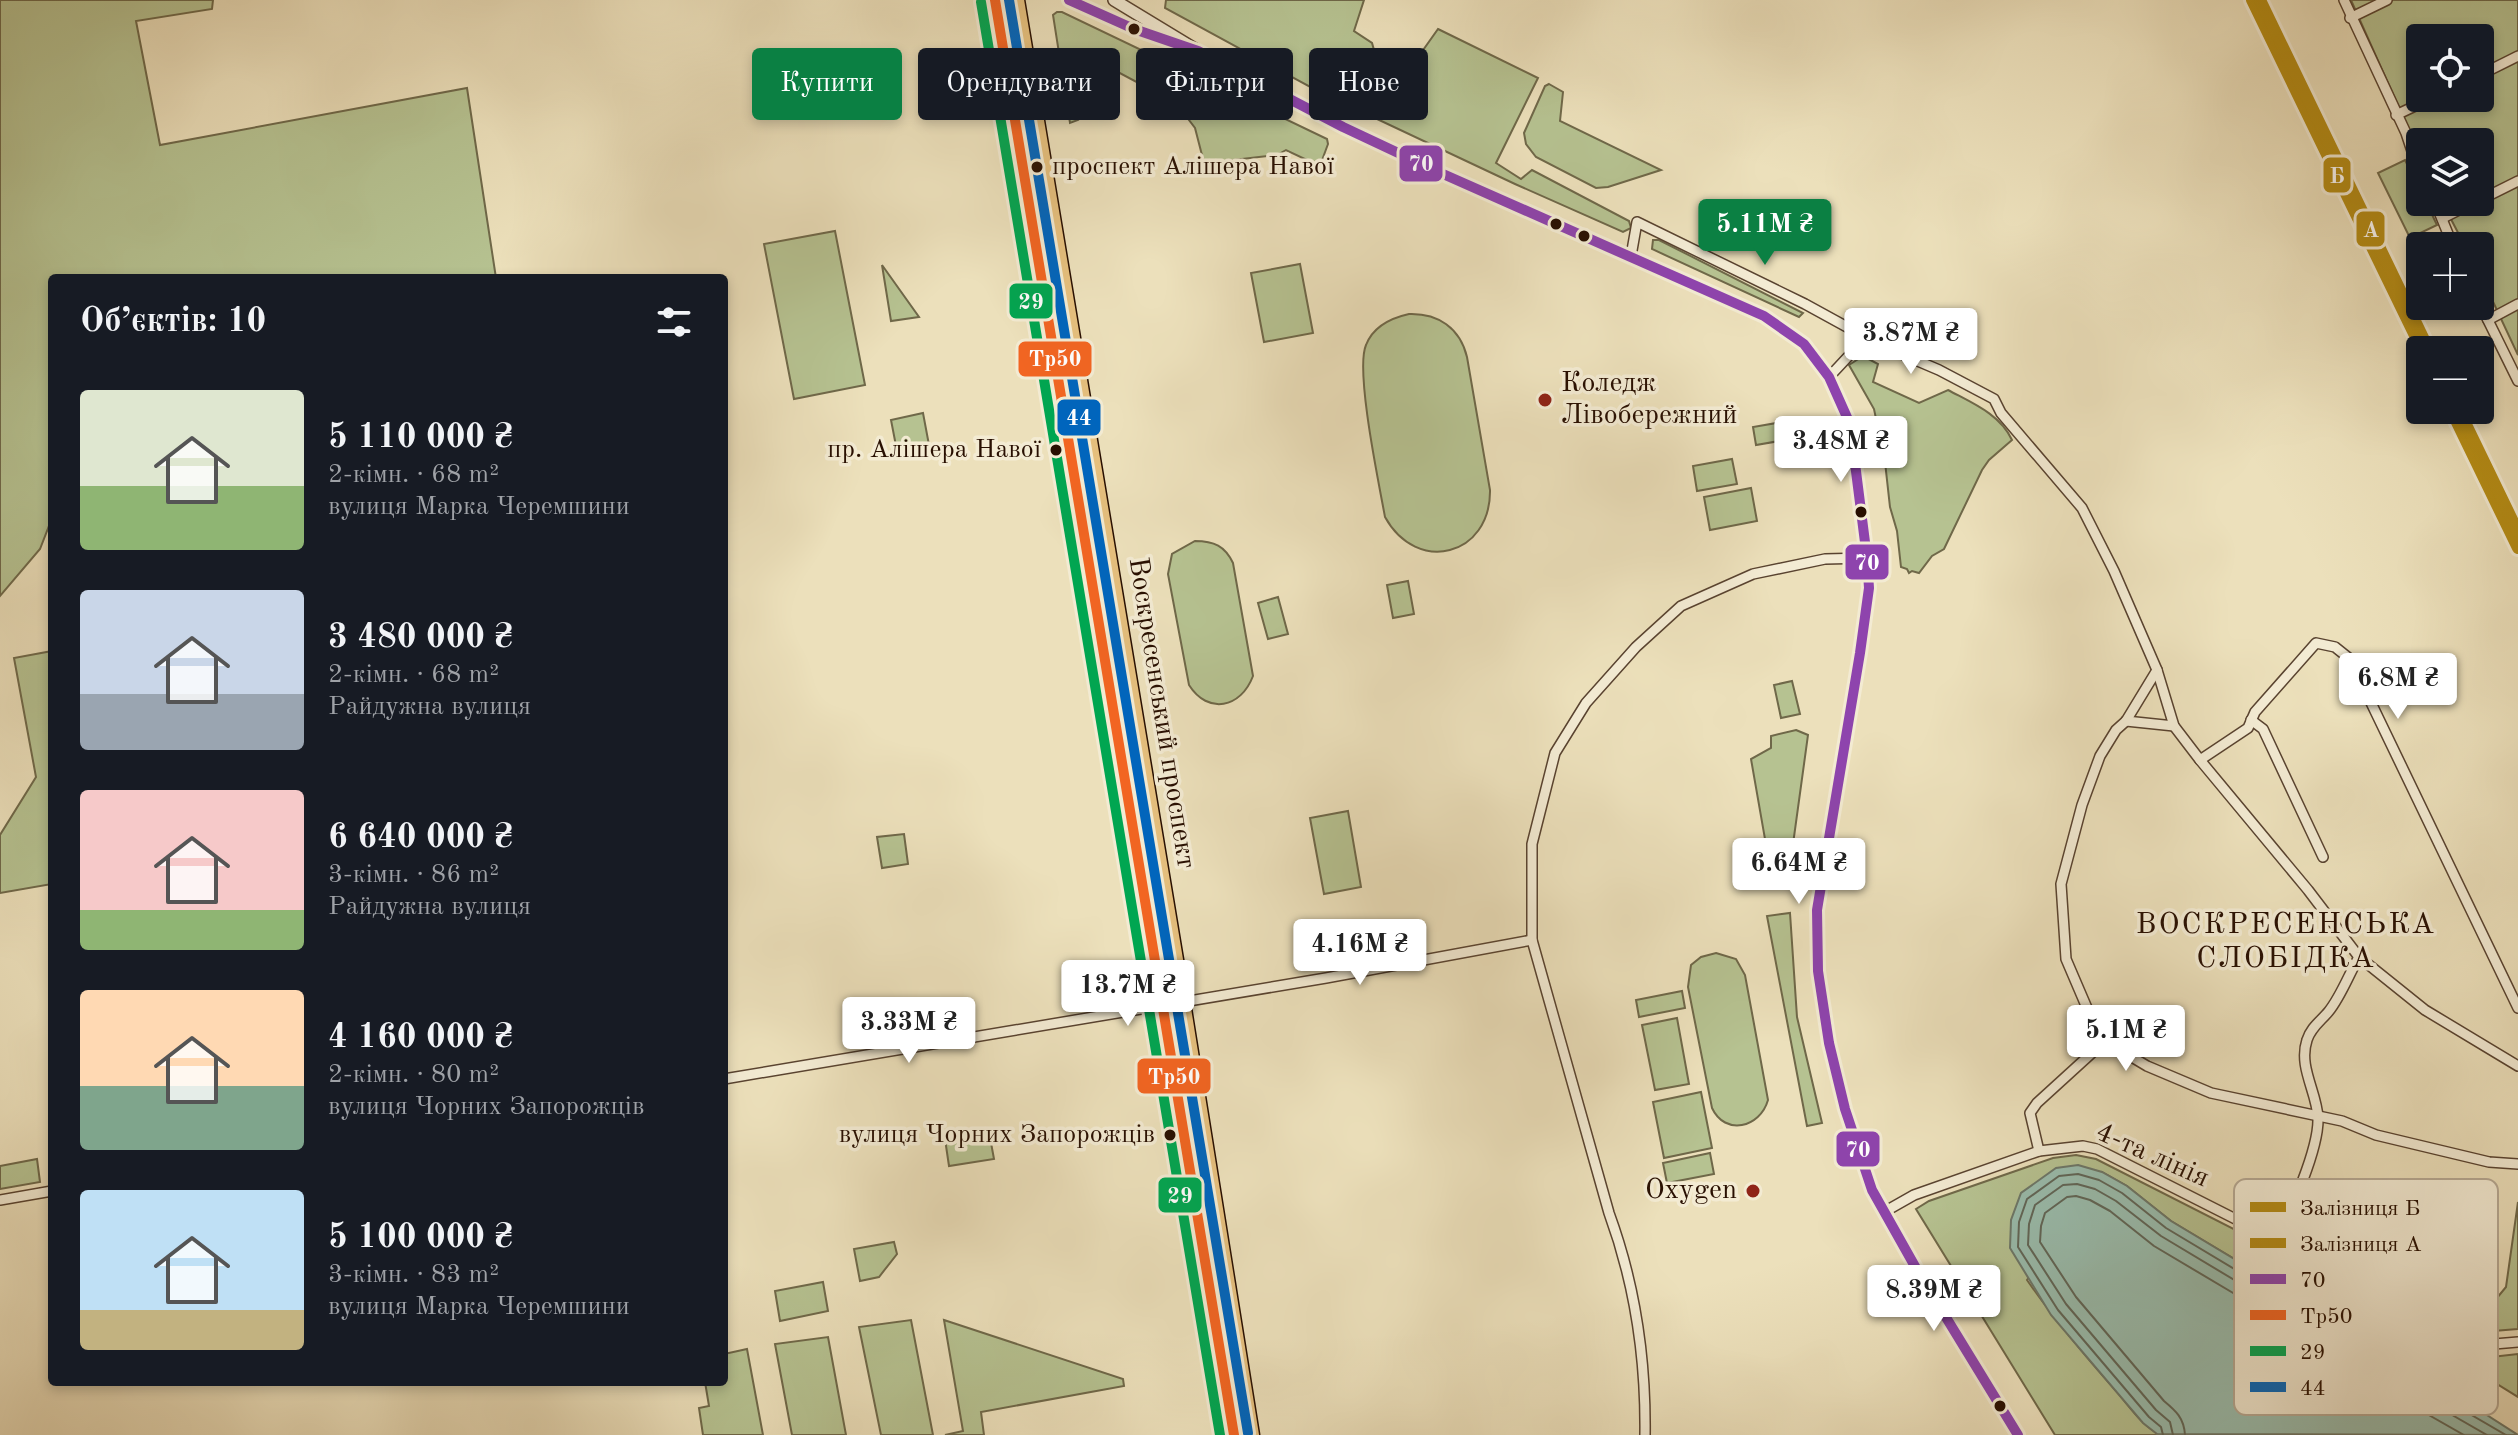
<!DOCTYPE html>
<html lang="uk">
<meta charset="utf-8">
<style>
body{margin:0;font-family:"Old Standard TT",serif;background:#242831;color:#f1f3f6;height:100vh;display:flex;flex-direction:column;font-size:30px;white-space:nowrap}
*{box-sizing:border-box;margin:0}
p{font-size:26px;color:#9ea1a6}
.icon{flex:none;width:44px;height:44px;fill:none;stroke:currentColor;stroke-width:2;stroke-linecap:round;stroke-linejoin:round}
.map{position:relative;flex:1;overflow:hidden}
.side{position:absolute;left:48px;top:274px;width:680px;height:1112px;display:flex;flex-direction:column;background:#171b24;border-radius:8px;box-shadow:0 4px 12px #0003}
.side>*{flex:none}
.top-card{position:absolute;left:752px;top:48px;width:760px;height:72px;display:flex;gap:16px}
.buttons{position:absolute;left:2406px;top:24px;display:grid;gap:16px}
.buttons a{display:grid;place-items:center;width:88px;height:88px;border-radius:8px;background:#171b24;box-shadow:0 4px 12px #0003;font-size:40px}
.price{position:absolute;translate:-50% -68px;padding:0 18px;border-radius:8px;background:#fff;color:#222;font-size:26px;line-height:52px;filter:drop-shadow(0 2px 4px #0008)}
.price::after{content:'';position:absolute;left:50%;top:48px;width:24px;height:18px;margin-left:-12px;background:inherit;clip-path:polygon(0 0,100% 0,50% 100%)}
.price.on{background:#0b8043;color:#fff}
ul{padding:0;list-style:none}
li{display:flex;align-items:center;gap:24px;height:200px;padding:0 32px}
li span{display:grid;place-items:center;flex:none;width:224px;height:160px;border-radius:8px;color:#555}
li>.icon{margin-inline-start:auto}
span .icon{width:96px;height:96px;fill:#fffc;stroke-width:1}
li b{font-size:34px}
h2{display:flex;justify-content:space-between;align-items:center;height:96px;padding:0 32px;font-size:34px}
.chip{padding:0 28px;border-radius:8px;background:#171b24;box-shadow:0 4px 12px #0003;font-size:28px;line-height:72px}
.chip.on{background:#0b8043;color:#fff}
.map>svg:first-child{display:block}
.green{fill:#b6c291;stroke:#6f6849;stroke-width:2;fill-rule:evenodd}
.water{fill:#99bdae;stroke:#6c7769;stroke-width:2}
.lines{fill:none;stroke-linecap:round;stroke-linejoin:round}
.shore{stroke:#606658;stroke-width:2}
.minor-casing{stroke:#594330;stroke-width:12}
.tertiary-casing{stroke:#594330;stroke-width:14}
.primary-casing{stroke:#280f01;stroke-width:17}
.minor{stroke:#f3ebd3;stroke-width:9}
.tertiary{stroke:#f3ebd3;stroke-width:11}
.primary{stroke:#e6c07e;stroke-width:14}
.bus-1-casing{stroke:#f3ebd3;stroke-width:16}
.bus-2-casing{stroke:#f3ebd3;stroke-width:16}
.bus-3-casing{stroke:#f3ebd3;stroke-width:16}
.bus-4-casing{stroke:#f3ebd3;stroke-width:16}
.bus-1{stroke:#8e44ad;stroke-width:10}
.bus-2{stroke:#f26522;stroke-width:10}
.bus-3{stroke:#00a651;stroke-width:10}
.bus-4{stroke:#0065bd;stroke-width:10}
.rail-1-casing{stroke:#f3ebd3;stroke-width:18}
.rail-2-casing{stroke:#f3ebd3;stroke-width:18}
.rail-1{stroke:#b48b14;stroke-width:12}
.rail-2{stroke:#b48b14;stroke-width:12}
.bus-dot{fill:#280f01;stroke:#f3ebd3;stroke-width:3}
.poi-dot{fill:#8f2418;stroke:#f3ebd3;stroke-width:3}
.labels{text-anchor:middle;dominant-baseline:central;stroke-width:7;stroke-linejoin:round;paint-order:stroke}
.bus-label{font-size:26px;fill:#280f01;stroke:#f3ebd3;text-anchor:end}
.poi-label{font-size:28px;fill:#280f01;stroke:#f3ebd3;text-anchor:start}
.street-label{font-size:28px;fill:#280f01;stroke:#f3ebd3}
.neighbourhood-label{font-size:30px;letter-spacing:2px;fill:#280f01;stroke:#f3ebd3}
.key{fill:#f3ebd3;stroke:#b6a994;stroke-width:2}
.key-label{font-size:22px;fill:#280f01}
.line-badge{stroke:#f3ebd3;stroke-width:3}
.badge-label{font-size:22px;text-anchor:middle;font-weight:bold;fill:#fff}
</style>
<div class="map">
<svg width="2518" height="1435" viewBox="0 0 2518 1435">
<rect width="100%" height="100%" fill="#ece0bb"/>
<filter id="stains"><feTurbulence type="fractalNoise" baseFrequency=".0025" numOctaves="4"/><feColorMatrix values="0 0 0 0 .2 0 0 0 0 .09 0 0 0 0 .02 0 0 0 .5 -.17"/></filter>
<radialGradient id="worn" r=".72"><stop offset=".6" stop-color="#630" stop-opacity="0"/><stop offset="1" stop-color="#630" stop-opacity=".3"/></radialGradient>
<g class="green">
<path d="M0,0h213l-1,9 -76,12 24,124 307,-57 29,190h-444v240l-12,31 -40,47z"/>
<path d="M1166,0h198l-10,31 18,12 2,7 -29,52h-7l-173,-94z"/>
<path d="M2351,0h167v355l-38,-81v-28h-15l-23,-44h38v-60h-60v13zM2420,38h60v60h-60z"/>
<path d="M1057,12h5l265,127 1,5 -7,19 -12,-2 -23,-11 -9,5 -70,8 -4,-4 -8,-31 -19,-25 -73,-39 -38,-4 8,53 3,1 2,6 -8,3 -17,-108z"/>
<path d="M1438,29l100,49 -42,85 25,16 11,-9 97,51 2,7 -8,4 -108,-48 -155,-73 25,-53 15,-4 16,6z"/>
<path d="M1549,84l14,8 -3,29 101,49 -53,17 -12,1 -60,-31 -10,-13 -2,-11 21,-47z"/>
<path d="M2405,160l15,30v12h6l11,23 -27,13 -32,-65z"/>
<path d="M835,231l30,154 -71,14 -30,-155z"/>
<path d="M1653,240h6l144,73 -4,4 -147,-68z"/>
<path d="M1300,264l13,69 -49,9 -13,-69z"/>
<path d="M882,265l37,52 -28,4z"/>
<path d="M1409,314c29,-1 51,14 58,43l23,133c1,66 -73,85 -105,27 -6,-33 -30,-147 -19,-172 7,-18 25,-27 43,-31z"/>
<path d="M1863,356l15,8 -5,18 46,21 29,-13c24,13 52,24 64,50l-23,20 -7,10 -38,79 -12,7 -13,17 -7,-2 -3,2 -2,-4 -6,-2 -4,-36 -7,-24 -5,-45 -11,-53 -25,-44z"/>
<path d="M923,413l6,32 -32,6 -6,-31z"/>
<path d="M1788,421l3,18 -35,6 -3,-18z"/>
<path d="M1732,459l5,25 -40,7 -4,-25z"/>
<path d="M1751,488l6,33 -47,9 -6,-33z"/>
<path d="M1195,541c19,0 30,5 38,22l20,113c-12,32 -45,39 -64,9l-21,-111 4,-20z"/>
<path d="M1408,581l6,33 -21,4 -6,-33z"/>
<path d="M1278,597l10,37 -20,5 -10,-36z"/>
<path d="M52,651v233l-52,9v-58l36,-58 -22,-119z"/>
<path d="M1792,681l8,33 -19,4 -7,-33z"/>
<path d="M1796,730l12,5 -18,131 -21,-4 -18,-103 20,-11v-12z"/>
<path d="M1348,811l13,76 -37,7 -14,-76z"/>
<path d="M904,834l4,30 -26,4 -5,-31z"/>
<path d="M1790,913l7,104 25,106 -15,3 -40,-210z"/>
<path d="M1716,953l20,6 9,16 23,125c-8,28 -43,36 -56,8l-24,-121 3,-22 10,-8z"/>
<path d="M1682,991l3,17 -46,9 -3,-17z"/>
<path d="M1677,1018l12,66 -34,6 -13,-65z"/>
<path d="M1701,1092l11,56 -48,10 -11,-56z"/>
<path d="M989,1132l5,27 -45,7 -4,-27z"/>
<path d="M1710,1153l4,21 -47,9 -4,-20z"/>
<path d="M2076,1155l20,4 187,95 101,73 48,25 24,9 62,-7v43l-50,-31 -17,26 -101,-57 -79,-54 -100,-60 -44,-35 -25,-14 -75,108c27,39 58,76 90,112 13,15 25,34 44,43h-106l-139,-226 13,-8 124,-43z"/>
<path d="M37,1159l3,23 -40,7v-23z"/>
<path d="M2518,1202v127l-50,4 38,-46z"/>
<path d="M894,1242l3,12 -18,23 -19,4 -6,-32z"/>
<path d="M823,1282l5,29 -48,10 -5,-30z"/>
<path d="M911,1320l22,115h-52l-22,-108z"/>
<path d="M944,1320l179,59 1,7 -143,26 3,23h-39l18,-4z"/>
<path d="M828,1337l18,98h-54l-17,-91z"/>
<path d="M747,1349l16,86h-60l-4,-27 10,-2 -4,-24h19v-28z"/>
</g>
<path class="water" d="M2078,1165l24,7 25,14 44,35 100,60 79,54 101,57 67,43 -361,-1 -14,-11 -92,-108 -41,-67 1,-28 10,-27 35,-25z"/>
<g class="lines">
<g class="shore">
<path d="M2163,1435l-2,-8 -12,-10 -91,-107 -40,-63 1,-25 8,-23 32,-23 19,-2 21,6 23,13 44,35 100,60 80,54 160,93"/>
<path d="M2173,1435l-3,-13 -14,-12 -90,-106 -38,-59 1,-21 6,-19 28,-20 14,-1 18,5 21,12 45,35 100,60 80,55 146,84"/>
<path d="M2185,1435c-1,-17 -9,-24 -21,-34l-88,-104 -36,-55 1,-16 4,-13 22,-16 9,-1 14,4 20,11 44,35 101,60 79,55 130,74"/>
</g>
<g class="minor-casing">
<g id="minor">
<path d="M2344,0l62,133 14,42"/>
<path d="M2350,18l37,-18"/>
<path d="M2480,75l38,-19"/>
<path d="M2396,115l36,-17"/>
<path d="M2480,200l38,-19"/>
<path d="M2435,202l18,44"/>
<path d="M2443,218l32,-16"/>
<path d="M1631,256l6,-34 168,82 73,40"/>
<path d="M2480,304l38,77"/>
<path d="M2488,320l30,-16"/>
<path d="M1829,377l29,-31 20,-2 61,26 55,29 7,14 81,95 32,63 43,99 17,56 26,34 108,130 51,67 66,53 93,56"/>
<path d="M2157,670l-31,51 -10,9 -16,26 -18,49 -21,79 5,75 27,63 12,19 42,25 64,27 131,28 34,14 113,27 29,2"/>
<path d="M2251,720l12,9 60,128"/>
<path d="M2126,721l48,5"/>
<path d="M2200,760l48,-32 7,-16 61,-69 19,4 15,12 168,349"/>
<path d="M724,1079l602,-101 206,-38"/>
<path d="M2039,1151l-9,-38 7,-10 68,-62"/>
<path d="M0,1200l52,-9"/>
<path d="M1884,1212l30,-17 125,-44 44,-5 14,3 178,90 153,104 19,5 71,-6"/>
<path d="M2275,1239c16,-26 44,-91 43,-121 -1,-26 -20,-51 -11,-78 4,-13 14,-19 22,-29 12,-15 20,-37 30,-54"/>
<path d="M1645,1435c1,-76 -10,-151 -36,-222l-77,-273v-96l23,-91 31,-50 50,-56 45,-41 72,-32 72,-15 42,-1"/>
</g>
</g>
<g class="tertiary-casing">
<g id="tertiary">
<path d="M1069,0l65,29 40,14"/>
<path d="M1114,0l84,51 145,76 100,47 321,142 40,28 25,33 21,47 17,134 2,30 -9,65 -43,257 1,61 11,72 16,66 27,81 45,80 101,165"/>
</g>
</g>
<g class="primary-casing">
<g id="primary">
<path d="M995,0l239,1435"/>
<path d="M1017,0l165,996 70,439"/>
</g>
</g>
<use href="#minor" class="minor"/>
<use href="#tertiary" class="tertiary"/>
<use href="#primary" class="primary"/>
<g class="bus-1-casing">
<path id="bus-1" d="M1069,0l65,29 64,22 145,76 100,47 321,142 40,28 25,33 21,47 17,134 2,30 -9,65 -43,257 1,61 11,72 16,66 27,81 45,80 101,165"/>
</g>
<g class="bus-2-casing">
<path id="bus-2" d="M995,0l239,1435"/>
</g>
<g class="bus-3-casing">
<path id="bus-3" d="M981,2l239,1433"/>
</g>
<g class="bus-4-casing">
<path id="bus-4" d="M1009,0l239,1433"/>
</g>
<use href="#bus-1" class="bus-1"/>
<use href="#bus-2" class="bus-2"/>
<use href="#bus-3" class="bus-3"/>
<use href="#bus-4" class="bus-4"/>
<g class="rail-1-casing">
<g id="rail-1">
<path d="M2252,0l170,350"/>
<path d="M2451,410l67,138"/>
</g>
</g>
<g class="rail-2-casing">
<g id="rail-2">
<path d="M2260,0l169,350"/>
<path d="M2459,410l59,122"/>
</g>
</g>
<use href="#rail-1" class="rail-1"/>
<use href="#rail-2" class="rail-2"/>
</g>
<g class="bus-dot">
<circle cx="1134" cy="29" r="7"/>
<circle cx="1037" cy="167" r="7"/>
<circle cx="1556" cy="224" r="7"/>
<circle cx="1584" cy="236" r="7"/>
<circle cx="1056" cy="450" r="7"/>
<circle cx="1861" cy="512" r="7"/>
<circle cx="1170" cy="1135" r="7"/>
<circle cx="2000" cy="1406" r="7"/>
</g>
<g class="poi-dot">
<circle cx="1545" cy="400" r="8"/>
<circle cx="1753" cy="1191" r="8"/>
</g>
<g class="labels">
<g class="bus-label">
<text x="1052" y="167" text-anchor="start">проспект Алішера Навої</text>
<text x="1041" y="450">пр. Алішера Навої</text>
<text x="1155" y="1135">вулиця Чорних Запорожців</text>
</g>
<g class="poi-label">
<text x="1561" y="384">Коледж<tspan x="1561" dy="32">Лівобережний</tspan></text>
<text x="1737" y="1191" text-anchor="end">Oxygen</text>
</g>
<g class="street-label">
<text transform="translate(1161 713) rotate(81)">Воскресенський проспект</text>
<text transform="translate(2152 1156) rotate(24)">4-та лінія</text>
</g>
<g class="neighbourhood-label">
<text x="2286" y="925">ВОСКРЕСЕНСЬКА<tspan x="2286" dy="34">СЛОБІДКА</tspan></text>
</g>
</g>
<rect x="2234" y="1179" width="264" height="236" rx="12" class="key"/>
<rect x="2250" y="1202" width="36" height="10" fill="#b48b14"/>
<rect x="2250" y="1238" width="36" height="10" fill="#b48b14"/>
<rect x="2250" y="1274" width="36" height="10" fill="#8e44ad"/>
<rect x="2250" y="1310" width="36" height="10" fill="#f26522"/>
<rect x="2250" y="1346" width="36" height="10" fill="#00a651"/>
<rect x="2250" y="1382" width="36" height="10" fill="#0065bd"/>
<g class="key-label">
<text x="2300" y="1215">Залізниця Б</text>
<text x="2300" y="1251">Залізниця A</text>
<text x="2300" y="1287">70</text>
<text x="2300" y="1323">Тр50</text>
<text x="2300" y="1359">29</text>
<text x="2300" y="1395">44</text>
</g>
<g class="line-badge">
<rect x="1398" y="144" width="46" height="39" rx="8" fill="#8e44ad"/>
<rect x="2322" y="156" width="30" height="38" rx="8" fill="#b48b14"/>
<rect x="2355" y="210" width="31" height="38" rx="8" fill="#b48b14"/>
<rect x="1008" y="282" width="46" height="38" rx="8" fill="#00a651"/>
<rect x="1017" y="340" width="76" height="38" rx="8" fill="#f26522"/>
<rect x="1056" y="398" width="46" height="39" rx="8" fill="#0065bd"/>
<rect x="1844" y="543" width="46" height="38" rx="8" fill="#8e44ad"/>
<rect x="1136" y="1057" width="76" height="38" rx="8" fill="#f26522"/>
<rect x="1835" y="1130" width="46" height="38" rx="8" fill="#8e44ad"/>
<rect x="1157" y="1176" width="46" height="38" rx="8" fill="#00a651"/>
</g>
<g class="badge-label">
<text x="1421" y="171">70</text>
<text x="2337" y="183">Б</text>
<text x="2371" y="237">A</text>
<text x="1031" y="309">29</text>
<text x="1055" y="366">Тр50</text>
<text x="1079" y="425">44</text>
<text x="1867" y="570">70</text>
<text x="1174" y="1084">Тр50</text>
<text x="1858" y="1157">70</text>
<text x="1180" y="1203">29</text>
</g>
<rect width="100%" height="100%" filter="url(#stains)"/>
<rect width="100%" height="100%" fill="url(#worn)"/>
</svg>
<div class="buttons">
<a><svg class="icon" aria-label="locate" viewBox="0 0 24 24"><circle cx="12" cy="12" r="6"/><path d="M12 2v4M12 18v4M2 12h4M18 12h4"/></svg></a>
<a><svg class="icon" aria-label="layers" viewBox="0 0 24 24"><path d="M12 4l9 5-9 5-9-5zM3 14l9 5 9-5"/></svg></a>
<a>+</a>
<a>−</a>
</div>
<b class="price on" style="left:1765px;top:267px">5.11M ₴</b>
<b class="price" style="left:1911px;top:376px">3.87M ₴</b>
<b class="price" style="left:1841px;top:484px">3.48M ₴</b>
<b class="price" style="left:2398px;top:721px">6.8M ₴</b>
<b class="price" style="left:1799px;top:906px">6.64M ₴</b>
<b class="price" style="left:1360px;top:987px">4.16M ₴</b>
<b class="price" style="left:1128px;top:1028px">13.7M ₴</b>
<b class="price" style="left:909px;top:1065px">3.33M ₴</b>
<b class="price" style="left:2126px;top:1073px">5.1M ₴</b>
<b class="price" style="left:1934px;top:1333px">8.39M ₴</b>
<div class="top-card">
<a class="chip on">Купити</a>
<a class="chip">Орендувати</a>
<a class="chip">Фільтри</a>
<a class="chip">Нове</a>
</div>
<section class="side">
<h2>Об’єктів: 10<svg class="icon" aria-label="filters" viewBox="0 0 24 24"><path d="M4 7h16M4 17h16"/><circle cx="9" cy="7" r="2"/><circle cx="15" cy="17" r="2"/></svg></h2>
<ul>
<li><span style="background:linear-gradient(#dfe7d0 60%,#8fb573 0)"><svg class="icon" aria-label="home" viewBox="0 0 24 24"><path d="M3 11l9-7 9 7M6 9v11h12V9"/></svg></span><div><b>5 110 000 ₴</b><p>2-кімн. · 68 m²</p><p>вулиця Марка Черемшини</p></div></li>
<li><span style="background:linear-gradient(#c9d6e8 65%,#9aa5b1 0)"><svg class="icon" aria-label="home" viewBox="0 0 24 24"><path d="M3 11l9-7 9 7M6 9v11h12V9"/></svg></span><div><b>3 480 000 ₴</b><p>2-кімн. · 68 m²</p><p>Райдужна вулиця</p></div></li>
<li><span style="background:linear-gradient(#f6c9c9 75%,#8fb573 0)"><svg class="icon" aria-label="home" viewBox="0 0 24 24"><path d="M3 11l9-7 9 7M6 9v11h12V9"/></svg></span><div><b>6 640 000 ₴</b><p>3-кімн. · 86 m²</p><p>Райдужна вулиця</p></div></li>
<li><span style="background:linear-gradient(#ffd9b3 60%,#7fa58c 0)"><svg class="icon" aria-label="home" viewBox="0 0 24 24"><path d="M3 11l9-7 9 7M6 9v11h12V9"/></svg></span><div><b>4 160 000 ₴</b><p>2-кімн. · 80 m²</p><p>вулиця Чорних Запорожців</p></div></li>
<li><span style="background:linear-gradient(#bfe0f5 75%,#c2b280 0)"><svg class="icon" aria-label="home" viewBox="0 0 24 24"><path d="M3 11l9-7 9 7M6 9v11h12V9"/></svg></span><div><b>5 100 000 ₴</b><p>3-кімн. · 83 m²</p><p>вулиця Марка Черемшини</p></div></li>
</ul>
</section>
</div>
